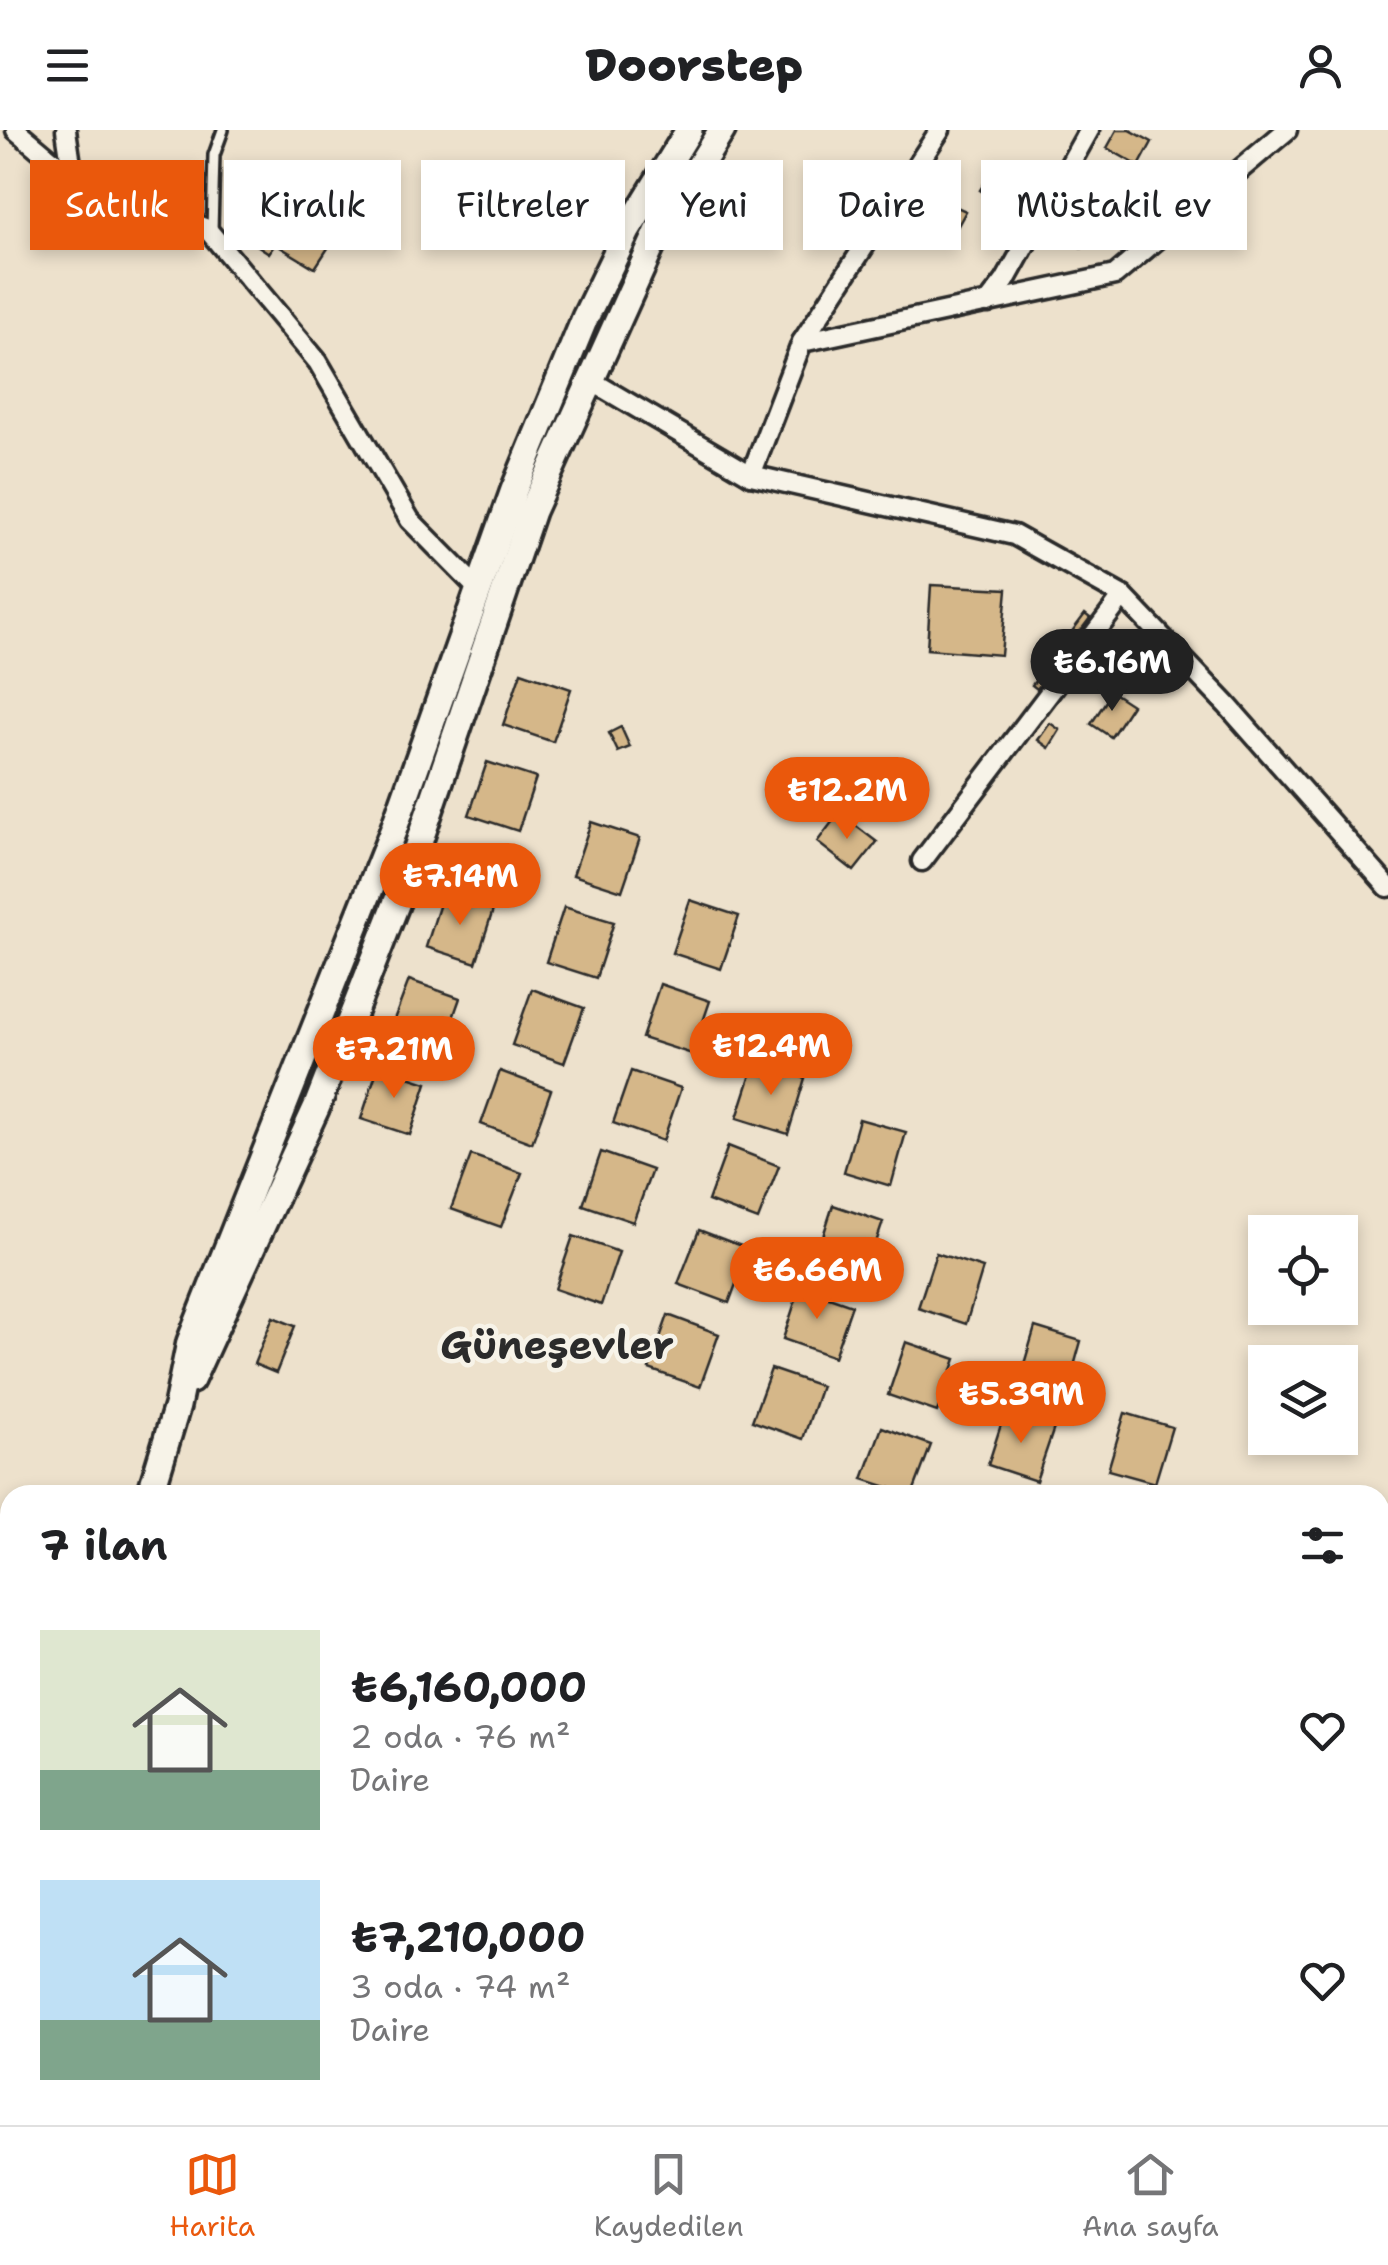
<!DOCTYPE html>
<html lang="tr">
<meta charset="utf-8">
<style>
body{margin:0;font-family:"Shantell Sans",sans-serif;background:#f6f6f6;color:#202124;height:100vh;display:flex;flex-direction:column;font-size:38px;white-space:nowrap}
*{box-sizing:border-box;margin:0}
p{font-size:32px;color:#757577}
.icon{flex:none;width:55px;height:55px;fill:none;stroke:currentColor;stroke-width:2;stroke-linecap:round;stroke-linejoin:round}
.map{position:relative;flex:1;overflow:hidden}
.drawer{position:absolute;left:0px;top:1355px;width:1390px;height:640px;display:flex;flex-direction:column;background:#fff;border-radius:30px 30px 0 0;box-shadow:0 5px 15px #0003}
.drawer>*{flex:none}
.hud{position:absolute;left:30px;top:30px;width:1330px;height:90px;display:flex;gap:20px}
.tools{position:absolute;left:1248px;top:1085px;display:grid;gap:20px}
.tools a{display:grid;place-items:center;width:110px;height:110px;border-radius:0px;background:#fff;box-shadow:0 5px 15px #0003;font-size:50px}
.price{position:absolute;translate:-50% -85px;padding:0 22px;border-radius:35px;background:#ea580c;color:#fff;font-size:32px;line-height:65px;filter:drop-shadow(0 2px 5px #0008)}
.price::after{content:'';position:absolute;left:50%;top:60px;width:30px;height:22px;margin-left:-15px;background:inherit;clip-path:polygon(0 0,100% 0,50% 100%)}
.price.selected{background:#222;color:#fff}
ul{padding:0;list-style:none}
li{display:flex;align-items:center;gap:30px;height:250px;padding:0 40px}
li span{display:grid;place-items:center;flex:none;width:280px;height:200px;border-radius:0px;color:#555}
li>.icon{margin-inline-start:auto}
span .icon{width:120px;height:120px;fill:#fffc;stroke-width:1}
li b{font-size:42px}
h2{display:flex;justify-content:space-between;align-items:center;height:120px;padding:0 40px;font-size:42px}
.pill{padding:0 35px;border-radius:0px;background:#fff;box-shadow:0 5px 15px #0003;font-size:35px;line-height:90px}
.pill.selected{background:#ea580c;color:#fff}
header{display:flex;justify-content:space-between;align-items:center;height:130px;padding:0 40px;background:#fff;font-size:45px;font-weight:800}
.tab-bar{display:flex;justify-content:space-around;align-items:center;height:140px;border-top:2px solid #e0e0e0;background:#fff;font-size:28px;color:#757577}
.tab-bar a{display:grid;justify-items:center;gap:5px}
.tab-bar .selected{color:#ea580c}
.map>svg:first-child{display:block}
.building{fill:#d5b789;stroke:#2b2b2b;stroke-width:2.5}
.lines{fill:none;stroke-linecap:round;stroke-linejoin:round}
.lane-casing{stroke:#2b2b2b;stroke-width:16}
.street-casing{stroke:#2b2b2b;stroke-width:25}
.secondary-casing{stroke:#2b2b2b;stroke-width:32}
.path{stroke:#2b2b2b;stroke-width:2.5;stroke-dasharray:2.5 8;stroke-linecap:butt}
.lane{stroke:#f7f3e8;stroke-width:9}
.street{stroke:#f7f3e8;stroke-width:18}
.secondary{stroke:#f7f3e8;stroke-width:25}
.labels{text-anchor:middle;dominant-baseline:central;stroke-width:9;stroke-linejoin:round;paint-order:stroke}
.district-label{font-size:40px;font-weight:bold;fill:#2b2b2b;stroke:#f7f3e8}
</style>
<header><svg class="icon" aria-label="menu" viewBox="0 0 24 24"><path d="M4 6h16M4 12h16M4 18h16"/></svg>Doorstep<svg class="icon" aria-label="person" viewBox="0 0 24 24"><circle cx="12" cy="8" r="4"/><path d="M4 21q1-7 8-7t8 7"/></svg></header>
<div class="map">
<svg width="1388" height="1995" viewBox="0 0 1388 1995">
<rect width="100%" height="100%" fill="#ede1cc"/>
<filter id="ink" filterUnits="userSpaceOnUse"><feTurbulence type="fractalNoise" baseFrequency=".01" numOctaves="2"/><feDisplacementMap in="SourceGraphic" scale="20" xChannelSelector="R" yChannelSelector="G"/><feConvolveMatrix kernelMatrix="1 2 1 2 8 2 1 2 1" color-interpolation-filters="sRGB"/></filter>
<g filter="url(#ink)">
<g class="building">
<path d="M1117,0h13l22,12 -13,24 -32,-18z"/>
<path d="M994,37l22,15 10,-15 20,13 -24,37 -42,-27z"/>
<path d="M919,60l47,21 -11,20 -44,-27z"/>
<path d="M275,66l21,14 -8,12 40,26 -13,20 -40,-24 -6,9 -23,-15z"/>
<path d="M1066,79l29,18 -13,21 -29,-18z"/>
<path d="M931,455l76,4 -6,66 -74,-6z"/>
<path d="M1085,484l5,4 -53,71 -5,-4z"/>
<path d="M521,542l50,17 -18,53 -50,-17z"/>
<path d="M1112,562l20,13 -21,32 -20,-13z"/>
<path d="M1050,593l10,7 -11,18 -11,-8z"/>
<path d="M621,597l9,20 -12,5 -9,-19z"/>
<path d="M487,632l49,16 -18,53 -49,-16z"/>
<path d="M839,683l38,29 -23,29 -37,-29z"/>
<path d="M591,692l49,16 -18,53 -49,-16z"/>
<path d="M443,764l50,16 -17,53 -50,-16z"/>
<path d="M690,770l49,16 -18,53 -49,-16z"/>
<path d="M564,777l50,15 -18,56 -50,-16z"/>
<path d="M409,850l51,18 -18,51 -52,-19z"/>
<path d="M660,854l50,17 -18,53 -50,-16z"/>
<path d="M532,859l52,19 -20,55 -52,-18z"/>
<path d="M755,932l50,16 -17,56 -51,-16z"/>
<path d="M378,937l49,16 -17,52 -49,-16z"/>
<path d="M500,941l51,19 -19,53 -51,-19z"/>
<path d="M631,941l50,17 -18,53 -50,-18z"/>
<path d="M859,989l47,13 -15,54 -47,-14z"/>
<path d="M728,1016l51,20 -21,54 -50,-19z"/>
<path d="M601,1022l51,18 -19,52 -50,-17z"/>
<path d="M471,1025l51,18 -21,54 -50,-18z"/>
<path d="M833,1075l50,17 -18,53 -49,-17z"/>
<path d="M699,1100l50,19 -20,54 -51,-19z"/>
<path d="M573,1106l46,16 -18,53 -46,-16z"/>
<path d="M936,1123l47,15 -17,56 -48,-16z"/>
<path d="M800,1157l52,18 -18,52 -51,-18z"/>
<path d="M668,1185l51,19 -19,53 -51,-18z"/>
<path d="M273,1187l22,9 -19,47 -22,-9z"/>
<path d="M1035,1197l46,14 -15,54 -47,-14z"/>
<path d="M906,1212l50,17 -19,53 -49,-17z"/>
<path d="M771,1239l50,17 -18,53 -51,-18z"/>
<path d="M1005,1282l49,16 -18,53 -48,-16z"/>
<path d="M1125,1283l47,14 -17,56 -47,-13z"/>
<path d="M882,1297l49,18 -19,50 -49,-16z"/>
</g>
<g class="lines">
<g class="lane-casing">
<path id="lane" d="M212,101l2,-76 9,-25"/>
</g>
<g class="street-casing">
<g id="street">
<path d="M16,0l57,48 134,51 111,133 92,158 68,69"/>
<path d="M66,0l7,48"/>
<path d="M988,173l17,-22 84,-151"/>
<path d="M802,212l313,-67 172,-145"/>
<path d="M588,249l163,96 263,60 109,61 104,109 161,182"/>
<path d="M751,345l51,-133 138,-212"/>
<path d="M922,731l201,-265"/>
<path d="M0,1869l10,-22"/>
<path d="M695,1985l13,10"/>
</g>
</g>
<g class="secondary-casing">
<g id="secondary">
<path d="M191,1250l126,-274 94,-240 121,-355 126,-279 64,-102"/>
<path d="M150,1365l27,-89 13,-64 203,-511 121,-341 71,-172 42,-87 62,-101"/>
<path d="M98,1995v-10"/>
</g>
</g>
<g class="path">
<path d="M1380,1862l8,7"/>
<path d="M977,1995l3,-10"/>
</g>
<use href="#lane" class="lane"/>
<use href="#street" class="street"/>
<use href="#secondary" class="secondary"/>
</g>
</g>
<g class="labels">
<g class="district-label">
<text x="557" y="1215">Güneşevler</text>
</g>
</g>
</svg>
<div class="tools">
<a><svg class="icon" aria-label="locate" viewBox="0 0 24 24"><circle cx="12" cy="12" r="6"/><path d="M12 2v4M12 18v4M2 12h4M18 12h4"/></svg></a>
<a><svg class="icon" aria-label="layers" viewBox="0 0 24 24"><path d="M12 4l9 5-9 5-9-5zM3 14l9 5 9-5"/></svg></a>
</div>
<b class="price selected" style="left:1112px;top:584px">₺6.16M</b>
<b class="price" style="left:847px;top:712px">₺12.2M</b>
<b class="price" style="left:460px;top:798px">₺7.14M</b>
<b class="price" style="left:771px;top:968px">₺12.4M</b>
<b class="price" style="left:394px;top:971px">₺7.21M</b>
<b class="price" style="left:817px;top:1192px">₺6.66M</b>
<b class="price" style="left:1021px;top:1316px">₺5.39M</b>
<div class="hud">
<a class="pill selected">Satılık</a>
<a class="pill">Kiralık</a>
<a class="pill">Filtreler</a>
<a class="pill">Yeni</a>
<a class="pill">Daire</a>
<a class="pill">Müstakil ev</a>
</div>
<section class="drawer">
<h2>7 ilan<svg class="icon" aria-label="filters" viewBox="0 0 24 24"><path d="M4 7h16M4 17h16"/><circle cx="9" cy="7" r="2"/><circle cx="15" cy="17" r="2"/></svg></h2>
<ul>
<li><span style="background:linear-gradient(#dfe7d0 70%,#7fa58c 0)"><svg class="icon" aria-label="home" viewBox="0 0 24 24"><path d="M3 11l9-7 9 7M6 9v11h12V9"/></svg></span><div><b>₺6,160,000</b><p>2 oda · 76 m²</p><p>Daire</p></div><svg class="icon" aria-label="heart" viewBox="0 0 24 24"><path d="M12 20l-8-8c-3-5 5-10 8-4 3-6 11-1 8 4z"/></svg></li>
<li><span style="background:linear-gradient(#bfe0f5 70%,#7fa58c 0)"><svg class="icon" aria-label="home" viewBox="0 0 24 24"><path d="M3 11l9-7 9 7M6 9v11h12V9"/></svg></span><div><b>₺7,210,000</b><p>3 oda · 74 m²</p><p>Daire</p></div><svg class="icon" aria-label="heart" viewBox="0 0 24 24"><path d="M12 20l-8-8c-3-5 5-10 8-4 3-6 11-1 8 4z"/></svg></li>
</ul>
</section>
</div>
<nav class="tab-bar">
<a class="selected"><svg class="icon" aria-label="map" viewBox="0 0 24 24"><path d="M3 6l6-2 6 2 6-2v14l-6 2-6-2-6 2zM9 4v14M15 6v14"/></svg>Harita</a>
<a><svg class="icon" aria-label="saved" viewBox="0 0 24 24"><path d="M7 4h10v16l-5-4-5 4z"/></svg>Kaydedilen</a>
<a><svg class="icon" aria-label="home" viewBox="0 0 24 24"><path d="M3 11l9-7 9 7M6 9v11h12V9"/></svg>Ana sayfa</a>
</nav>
